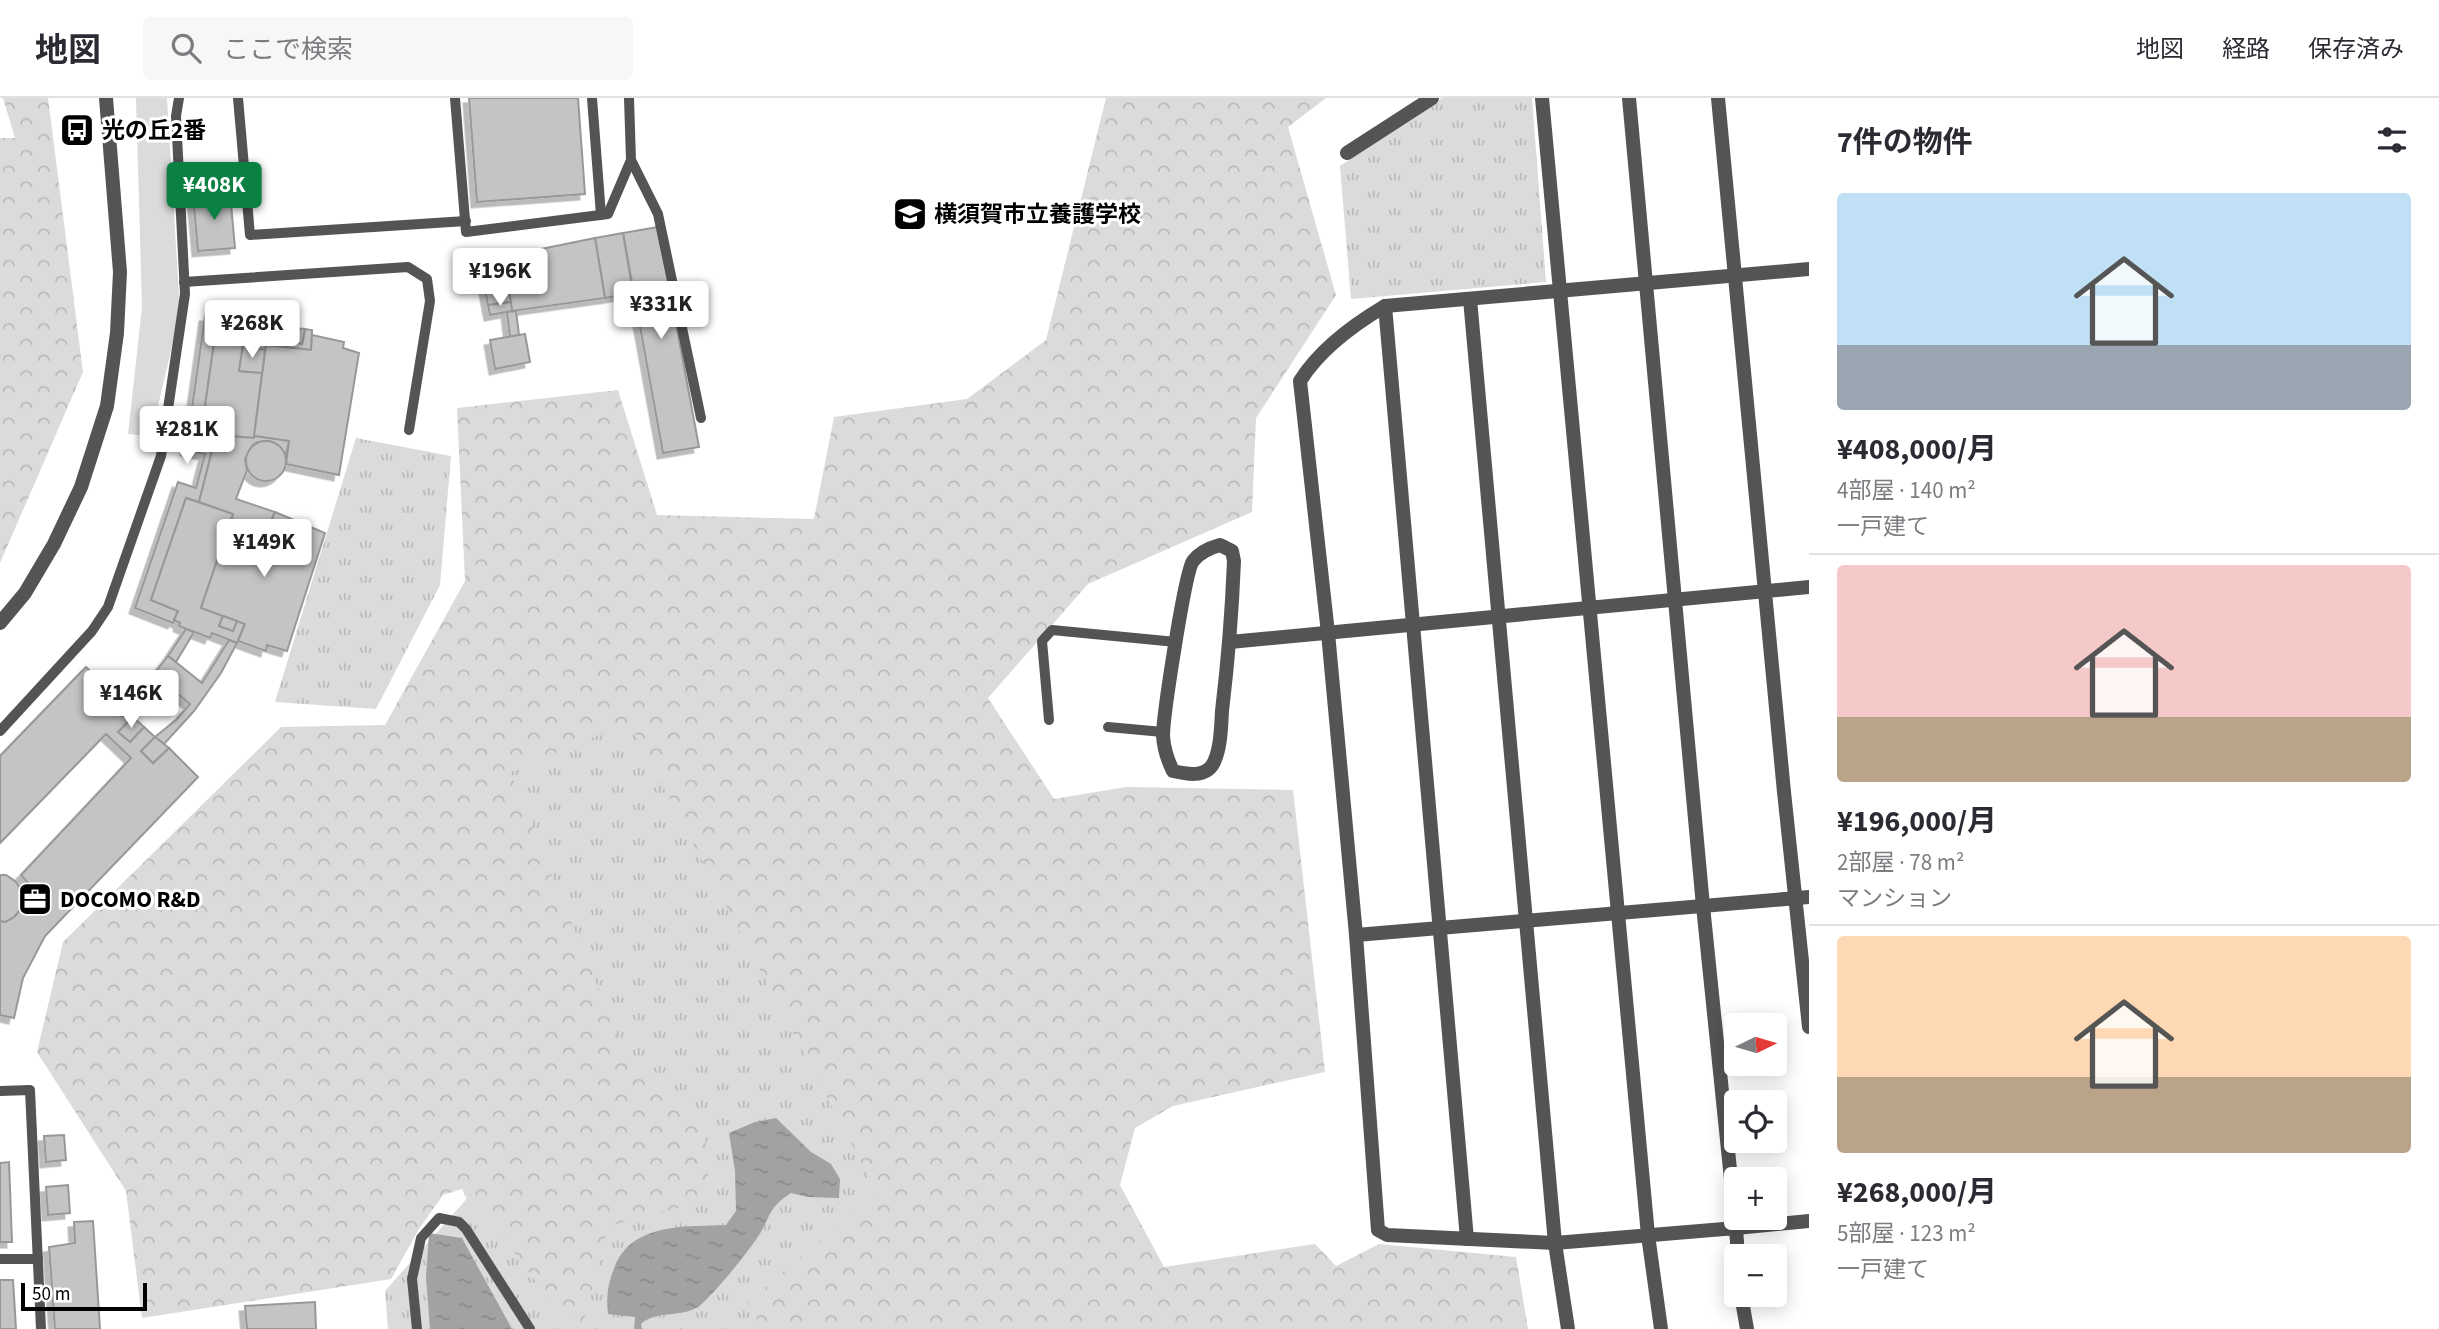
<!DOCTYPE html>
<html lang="ja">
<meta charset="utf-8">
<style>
body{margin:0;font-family:"Source Sans 3","Noto Sans JP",sans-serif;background:#f7f7f7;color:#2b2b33;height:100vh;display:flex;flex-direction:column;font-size:26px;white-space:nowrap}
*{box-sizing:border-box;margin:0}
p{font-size:23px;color:#7c7c81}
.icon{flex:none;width:38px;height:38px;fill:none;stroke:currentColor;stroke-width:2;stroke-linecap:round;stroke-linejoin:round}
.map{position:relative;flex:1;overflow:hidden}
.details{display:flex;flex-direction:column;background:#fff;width:630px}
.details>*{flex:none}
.needle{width:46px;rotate:85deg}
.tools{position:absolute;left:1724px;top:915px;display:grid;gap:14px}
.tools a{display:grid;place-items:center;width:63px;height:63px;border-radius:7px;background:#fff;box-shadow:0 4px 18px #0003;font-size:35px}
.scale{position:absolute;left:21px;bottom:18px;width:126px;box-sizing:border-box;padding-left:7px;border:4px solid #000;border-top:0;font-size:19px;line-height:24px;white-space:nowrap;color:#000;-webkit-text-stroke:5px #fff;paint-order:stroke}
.price{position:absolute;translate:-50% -60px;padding:0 16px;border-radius:7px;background:#fff;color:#222;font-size:23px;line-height:46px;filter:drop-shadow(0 2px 4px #0008)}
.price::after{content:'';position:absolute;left:50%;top:42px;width:21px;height:16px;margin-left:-10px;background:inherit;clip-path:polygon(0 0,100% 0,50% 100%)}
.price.on{background:#0b8043;color:#fff}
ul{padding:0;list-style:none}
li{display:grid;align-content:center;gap:14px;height:371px;padding:0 28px}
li+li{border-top:2px solid #e1e1e2}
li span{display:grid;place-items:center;height:217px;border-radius:7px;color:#555}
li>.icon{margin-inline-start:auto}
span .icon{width:126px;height:126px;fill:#fffc;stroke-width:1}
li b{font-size:30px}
h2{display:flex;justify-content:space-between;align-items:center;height:84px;padding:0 28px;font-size:30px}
header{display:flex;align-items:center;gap:42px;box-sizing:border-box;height:98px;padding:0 35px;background:#fff;border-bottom:2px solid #e1e1e2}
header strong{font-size:33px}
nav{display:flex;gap:38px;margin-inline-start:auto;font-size:24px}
.search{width:490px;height:63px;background:#f7f7f7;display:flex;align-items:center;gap:18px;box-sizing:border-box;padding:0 24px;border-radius:7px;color:#7c7c81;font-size:26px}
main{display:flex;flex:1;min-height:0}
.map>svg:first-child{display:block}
.grass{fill:#dbdbdb}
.forest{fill:url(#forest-crowns)}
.park{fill:url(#park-tufts)}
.water{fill:url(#water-ripples)}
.building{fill:#c4c4c4;stroke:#989898;stroke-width:2;filter:url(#shadow)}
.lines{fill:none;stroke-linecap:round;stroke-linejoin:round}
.service{stroke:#545454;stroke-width:10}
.minor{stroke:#545454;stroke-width:14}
.tertiary{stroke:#545454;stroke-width:14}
.labels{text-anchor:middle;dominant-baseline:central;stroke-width:6;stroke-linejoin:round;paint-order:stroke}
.poi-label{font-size:23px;font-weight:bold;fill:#000;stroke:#fff;text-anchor:start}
</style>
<header>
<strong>地図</strong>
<div class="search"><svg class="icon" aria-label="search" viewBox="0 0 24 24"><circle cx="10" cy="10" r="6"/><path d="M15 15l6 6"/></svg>ここで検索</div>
<nav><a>地図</a><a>経路</a><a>保存済み</a></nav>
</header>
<main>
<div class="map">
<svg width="1809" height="1231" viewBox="0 0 1809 1231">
<defs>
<pattern id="forest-crowns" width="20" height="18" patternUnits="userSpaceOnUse" patternTransform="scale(1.75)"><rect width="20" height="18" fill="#dbdbdb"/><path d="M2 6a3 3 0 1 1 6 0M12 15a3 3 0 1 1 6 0" fill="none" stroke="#bababa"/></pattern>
<pattern id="park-tufts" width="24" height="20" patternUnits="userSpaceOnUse" patternTransform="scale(1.75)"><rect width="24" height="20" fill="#dbdbdb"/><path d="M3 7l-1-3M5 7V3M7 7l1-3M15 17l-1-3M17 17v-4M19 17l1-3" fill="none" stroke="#bababa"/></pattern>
<pattern id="water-ripples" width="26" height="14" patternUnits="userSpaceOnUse" patternTransform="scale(1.75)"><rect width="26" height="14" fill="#a2a2a2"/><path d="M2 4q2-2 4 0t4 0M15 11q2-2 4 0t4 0" fill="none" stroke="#8a8a8a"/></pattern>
<filter id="shadow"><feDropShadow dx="-5.5" dy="5.5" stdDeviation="0" flood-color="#0004"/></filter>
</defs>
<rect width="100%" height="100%" fill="#fff"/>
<path class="grass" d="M136,0h31l13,214 -29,124 -23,-2 14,-127z"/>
<g class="forest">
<path d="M3,0h45l35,274 -83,191v-425h15z"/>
<path d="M1106,0h220l-38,29 48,168 -80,123 -4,94 -164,72 -100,114 66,101 72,-12 167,3 32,282 -152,34 -38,22 -15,57 44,82 151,-23 21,22 43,-22 137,13 12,72h-991l-51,-85 -24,-55 -19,6 -24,34 -28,50 -249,39 -16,-127 -89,-139 26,-110 218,-215 104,-2 80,-144 -8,-173 161,-18 39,125 157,4 20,-102 133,-18 79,-59z"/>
</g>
<g class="park">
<path d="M1442,0h90l14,184 -195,17 -11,-133z"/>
<path d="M356,340l95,18 -11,129 -64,124 -101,-7z"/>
<path d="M629,624l248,470 -129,110 14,27h-374l-3,-38 86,-97 87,117 26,12 24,-97 102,-26 -6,-78 -80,-71 -114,-279z"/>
</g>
<g class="water">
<path d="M776,1020l35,34 20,12 9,15 -1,19 -31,-1 -17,-4c-23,15 -19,21 -32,42 -10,16 -47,62 -61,72 -18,11 -42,3 -57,17l1,5h-8l1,-12 -27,-3c-2,-18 0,-31 7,-48 18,-44 72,-39 111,-41l10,-14 -1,-40 -6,-38 26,-11z"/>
<path d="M429,1135l33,5 50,91h-82l-4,-52z"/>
</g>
<g class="building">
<path d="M469,0h109l7,96 -108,8z"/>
<path d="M230,95l5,55 -37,3 -5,-55z"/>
<path d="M658,129l41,220 -36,6 -40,-220z"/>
<path d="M623,135l10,60 -28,5 -10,-60z"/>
<path d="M595,140l10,60 -93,13 -10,-54z"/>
<path d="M502,159l9,45 -23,3 -8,-43z"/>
<path d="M511,204l1,9 -22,4 -2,-10z"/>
<path d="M516,213l3,24 -9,2 -3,-25z"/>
<path d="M205,218l41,5 -1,13 -29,-5 -15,105 15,1 -17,67 -13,-4 -35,102 27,11 -5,12 -38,-15 43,-126 18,6 9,-34 -19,-4z"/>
<path d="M252,220l35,5 -1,4 5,1 -2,13 13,3 3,-15 7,1 -1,20 -45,-5 -1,5 -22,-5 -4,26 23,2 -8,65 -53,-4 15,-105 29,5 1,-13 6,1z"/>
<path d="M291,230l14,1 -3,15 -13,-3z"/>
<path d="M525,236l5,28 -35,7 -5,-29z"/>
<path d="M312,237l32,7 -1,6 16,5 -20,122 -53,-11 3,-23 -35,-5 12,-91 45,5z"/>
<path d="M243,247l22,5 -3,23 -23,-2z"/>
<path d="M216,337l38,3v-2l35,5 -4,18 -4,-11 -11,-7 -12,1 -5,3 -8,14 2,11 -11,29 39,13 -8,18 -36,-11 2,-5 -34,-12z"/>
<circle cx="266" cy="363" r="20"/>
<path d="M186,400l47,16 -32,94 22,8 -4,10 14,5 4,-10 8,3 -8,19 -25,-10 -2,5 -31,-12 1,-3 -6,-3 4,-9 -27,-11z"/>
<path d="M275,414l50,21 -38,118 -20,-6 -1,6 -28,-10 7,-17 -44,-16 30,-89 36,11z"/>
<path d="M223,518l14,5 -4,10 -14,-5z"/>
<path d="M186,531l8,3 -18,30 -8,-6z"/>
<path d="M229,542l8,3 -16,30 -27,38 -30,33 -9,-7 22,-18 13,-15 -36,-30 14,-18 34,27z"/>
<path d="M86,569l44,42 -6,7 9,1 -15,15 12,10 14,-15 11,10 -14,14 12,12 16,-15 29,29 -153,159 -22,42 -9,40 -14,-3v-94l5,1 9,-5 6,-7 3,-13 -2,-8 7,-6 -7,-8 110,-117 -25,-24 -106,109v-87z"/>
<path d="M154,576l9,7 -34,35h-5l6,-7 -3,-4z"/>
<path d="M133,619l11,10 -14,15 -12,-10z"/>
<path d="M155,639l14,11 -16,15 -12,-12z"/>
<path d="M0,777h6l9,6 6,8 2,8 -3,13 -6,7 -9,5 -5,-1z"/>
<path d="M64,1037l2,25 -20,2 -2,-26z"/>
<path d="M9,1064l3,80h-12v-79z"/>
<path d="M68,1087l2,28 -22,2 -2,-28z"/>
<path d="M93,1123l7,108h-45l-6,-82 26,-4 -1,-21z"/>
<path d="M0,1182h13l3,49h-16z"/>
<path d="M315,1204l1,27h-69l-2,-23z"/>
</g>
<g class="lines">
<g class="service">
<path d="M238,0l12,137 216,-14"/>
<path d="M455,0l11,134 142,-18 23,-54"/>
<path d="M592,0l9,117"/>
<path d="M629,0l2,62 27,54 43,204"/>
<path d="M184,184l224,-15 19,12 3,22 -21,129"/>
<path d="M1049,622l-7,-79 10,-11 124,12"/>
<path d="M1108,629l55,5"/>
<path d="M0,633l92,-100 16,-24 53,-151 24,-162 -9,-178 3,-18"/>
<path d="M0,993l30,-1 11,239"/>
<path d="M0,1161h38"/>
<path d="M417,1231l-5,-50 9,-41 18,-20 20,4 7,7 64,100"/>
</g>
<g class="minor">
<path d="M1542,0l106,1137 13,94"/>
<path d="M1718,0l66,694 25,235"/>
<path d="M1347,55l85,-55"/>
<path d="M1470,201l85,944 13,86"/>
<path d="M1385,208l82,933"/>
<path d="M1220,447l12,6 2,10c-2,50 -6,100 -12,150 -1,16 -1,38 -9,53 -8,14 -27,10 -40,7 -6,-12 -9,-21 -10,-35 0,-20 22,-164 30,-175 7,-9 16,-13 27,-16z"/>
<path d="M1230,544l579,-55"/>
<path d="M1356,837l453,-38"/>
<path d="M1738,1158l-2,-28 -181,15 -168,-8 -9,-5 -22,-295 -28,-302 -28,-252c20,-32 53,-56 85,-75l424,-37"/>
<path d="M1741,1197l6,34"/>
</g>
<g class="tertiary">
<path d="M1629,0l74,808 33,322 73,-7"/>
<path d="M0,525l25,-30 29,-49 27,-57 26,-81 10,-73 3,-61 -14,-174"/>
</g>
</g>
<defs>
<g id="bus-square" transform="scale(1.75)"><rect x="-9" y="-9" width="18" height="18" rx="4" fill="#000" stroke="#fff"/><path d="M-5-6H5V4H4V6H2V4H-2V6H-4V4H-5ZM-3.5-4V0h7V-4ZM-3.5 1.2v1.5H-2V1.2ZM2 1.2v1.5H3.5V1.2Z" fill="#fff"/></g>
<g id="school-square" transform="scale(1.75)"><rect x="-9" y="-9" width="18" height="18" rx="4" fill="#000" stroke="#fff"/><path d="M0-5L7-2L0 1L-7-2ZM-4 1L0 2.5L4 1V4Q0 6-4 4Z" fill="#fff"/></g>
<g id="office-square" transform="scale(1.75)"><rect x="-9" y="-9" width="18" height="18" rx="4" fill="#000" stroke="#fff"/><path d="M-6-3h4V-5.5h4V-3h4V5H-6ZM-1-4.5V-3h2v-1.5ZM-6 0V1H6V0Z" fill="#fff"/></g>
</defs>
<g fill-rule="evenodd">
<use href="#bus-square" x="77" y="32"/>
<use href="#school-square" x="910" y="116"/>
<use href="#office-square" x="35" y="801"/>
</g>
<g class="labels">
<g class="poi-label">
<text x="102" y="32">光の丘2番</text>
<text x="934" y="116">横須賀市立養護学校</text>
<text x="60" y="801">DOCOMO R&amp;D</text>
</g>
</g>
</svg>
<div class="tools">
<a><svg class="needle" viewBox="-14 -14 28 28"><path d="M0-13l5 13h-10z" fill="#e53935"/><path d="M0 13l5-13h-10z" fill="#7c7c81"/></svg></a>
<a><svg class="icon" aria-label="locate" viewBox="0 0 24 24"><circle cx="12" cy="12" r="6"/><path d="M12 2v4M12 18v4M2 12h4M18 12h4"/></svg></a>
<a>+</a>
<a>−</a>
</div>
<div class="scale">50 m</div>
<b class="price on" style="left:214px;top:124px">¥408K</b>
<b class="price" style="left:500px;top:210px">¥196K</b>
<b class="price" style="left:661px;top:243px">¥331K</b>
<b class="price" style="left:252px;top:262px">¥268K</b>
<b class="price" style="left:187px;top:368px">¥281K</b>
<b class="price" style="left:264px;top:481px">¥149K</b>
<b class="price" style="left:131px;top:632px">¥146K</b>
</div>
<section class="details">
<h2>7件の物件<svg class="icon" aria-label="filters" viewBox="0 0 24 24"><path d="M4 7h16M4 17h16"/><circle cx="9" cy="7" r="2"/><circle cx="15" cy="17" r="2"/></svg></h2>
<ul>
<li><span style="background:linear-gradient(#bfe0f5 70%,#9aa5b1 0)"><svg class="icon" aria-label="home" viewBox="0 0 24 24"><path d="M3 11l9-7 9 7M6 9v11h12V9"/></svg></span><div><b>¥408,000/月</b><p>4部屋 · 140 m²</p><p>一戸建て</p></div></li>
<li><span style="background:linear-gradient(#f6c9c9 70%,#b9a48a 0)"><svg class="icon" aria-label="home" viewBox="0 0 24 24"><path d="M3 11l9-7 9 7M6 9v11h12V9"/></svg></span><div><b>¥196,000/月</b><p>2部屋 · 78 m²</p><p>マンション</p></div></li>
<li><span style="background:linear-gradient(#ffd9b3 65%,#b9a48a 0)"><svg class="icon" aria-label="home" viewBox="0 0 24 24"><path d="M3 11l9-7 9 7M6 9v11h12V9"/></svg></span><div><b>¥268,000/月</b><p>5部屋 · 123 m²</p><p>一戸建て</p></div></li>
</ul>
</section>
</main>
